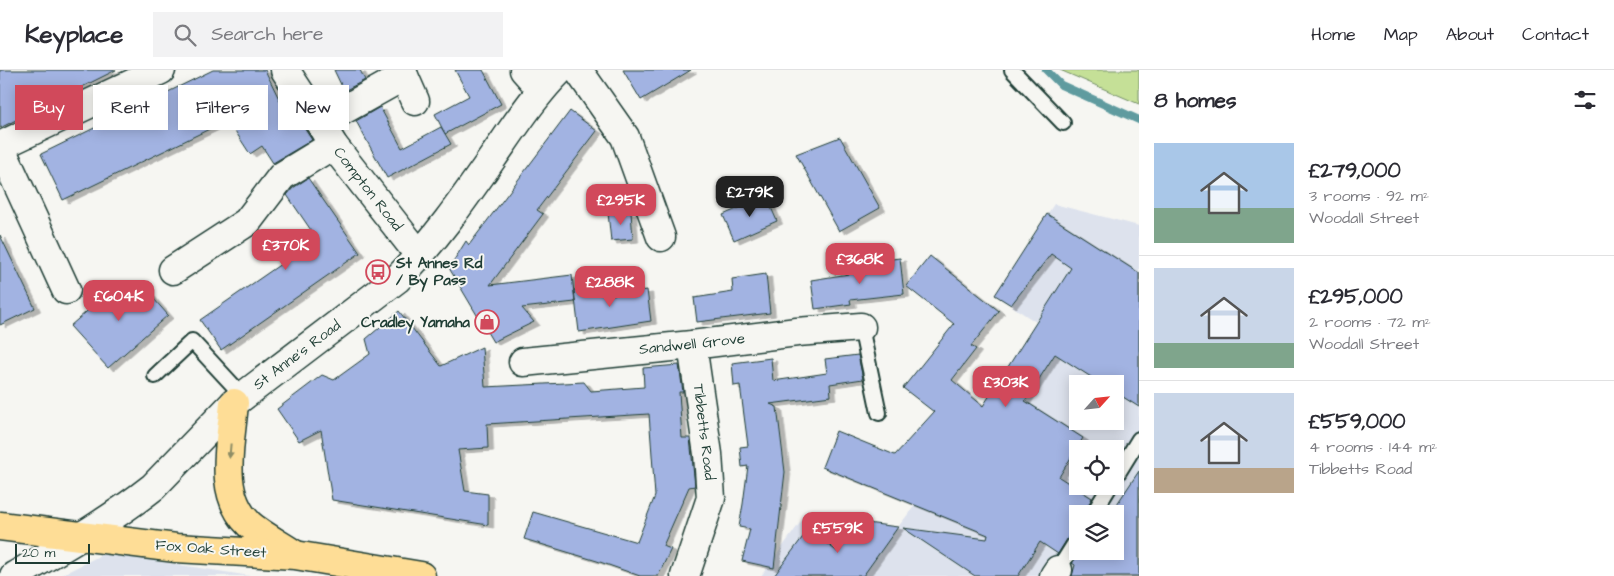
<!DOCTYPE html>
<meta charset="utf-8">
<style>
body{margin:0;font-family:"Architects Daughter",sans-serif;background:#f2f2f3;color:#2b2b33;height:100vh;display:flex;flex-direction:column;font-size:19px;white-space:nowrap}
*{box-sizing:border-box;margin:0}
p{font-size:16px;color:#7c7c81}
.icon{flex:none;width:28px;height:28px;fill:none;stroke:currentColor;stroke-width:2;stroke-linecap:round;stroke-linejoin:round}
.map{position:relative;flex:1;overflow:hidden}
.drawer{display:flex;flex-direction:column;background:#fff;width:475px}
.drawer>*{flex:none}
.hud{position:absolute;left:15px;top:15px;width:475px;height:45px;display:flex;gap:10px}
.needle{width:32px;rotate:63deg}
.buttons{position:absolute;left:1069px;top:305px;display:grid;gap:10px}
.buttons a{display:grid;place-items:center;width:55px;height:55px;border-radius:0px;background:#fff;box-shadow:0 2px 12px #0003;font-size:25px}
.scale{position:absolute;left:15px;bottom:12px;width:75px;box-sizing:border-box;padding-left:5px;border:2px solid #1f3d34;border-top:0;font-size:14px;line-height:18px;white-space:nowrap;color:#1f3d34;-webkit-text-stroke:4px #f6f6f2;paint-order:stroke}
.price{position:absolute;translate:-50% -42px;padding:0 11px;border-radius:10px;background:#d1495b;color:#fff;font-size:16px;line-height:32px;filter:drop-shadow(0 1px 2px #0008)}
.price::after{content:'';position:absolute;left:50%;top:30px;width:15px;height:11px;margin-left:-8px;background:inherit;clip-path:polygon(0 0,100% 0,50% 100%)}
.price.selected{background:#222;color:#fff}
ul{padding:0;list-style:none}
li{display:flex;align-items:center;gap:15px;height:125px;padding:0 15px}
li+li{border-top:1px solid #e1e1e2}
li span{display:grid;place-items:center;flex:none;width:140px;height:100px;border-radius:0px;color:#555}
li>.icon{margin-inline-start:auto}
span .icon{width:60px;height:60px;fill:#fffc;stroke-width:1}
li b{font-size:21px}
h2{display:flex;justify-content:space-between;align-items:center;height:60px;padding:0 15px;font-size:21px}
.pill{padding:0 18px;border-radius:0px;background:#fff;box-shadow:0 2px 12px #0003;font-size:18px;line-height:45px}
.pill.selected{background:#d1495b;color:#fff}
header{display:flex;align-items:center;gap:30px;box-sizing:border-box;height:70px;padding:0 25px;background:#fff;border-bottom:1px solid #e1e1e2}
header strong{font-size:24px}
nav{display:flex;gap:28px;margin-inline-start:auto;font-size:18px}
.search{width:350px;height:45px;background:#f2f2f3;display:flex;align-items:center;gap:12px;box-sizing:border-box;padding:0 18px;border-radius:0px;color:#7c7c81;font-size:19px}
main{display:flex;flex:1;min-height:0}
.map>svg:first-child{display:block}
.built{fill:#dde2ed;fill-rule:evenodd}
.green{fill:#c5e097;stroke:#728e66}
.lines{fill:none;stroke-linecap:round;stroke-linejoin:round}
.stream{stroke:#5f9b9f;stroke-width:8}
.building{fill:#a2b3e2;stroke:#1f3d34;filter:url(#shadow)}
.lane-casing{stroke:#1f3d34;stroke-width:18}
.street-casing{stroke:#1f3d34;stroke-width:31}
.secondary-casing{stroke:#1f3d34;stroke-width:31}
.primary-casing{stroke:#1f3d34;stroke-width:31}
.lane{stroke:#f6f6f2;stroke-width:14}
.street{stroke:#f6f6f2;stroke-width:28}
.secondary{stroke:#f6f6f2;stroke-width:28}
.primary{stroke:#fedd96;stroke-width:28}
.oneway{fill:#8e8d65}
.labels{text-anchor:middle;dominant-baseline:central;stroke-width:4;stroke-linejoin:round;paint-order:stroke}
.street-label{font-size:15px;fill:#1f3d34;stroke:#f6f6f2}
.poi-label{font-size:15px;font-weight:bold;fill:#1f3d34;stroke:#f6f6f2;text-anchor:start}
</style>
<header>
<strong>Keyplace</strong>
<div class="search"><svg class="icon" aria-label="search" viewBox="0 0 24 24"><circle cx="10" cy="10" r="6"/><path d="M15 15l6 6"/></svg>Search here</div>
<nav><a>Home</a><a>Map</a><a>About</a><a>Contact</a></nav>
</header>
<main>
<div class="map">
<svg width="1139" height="506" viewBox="0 0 1139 506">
<defs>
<filter id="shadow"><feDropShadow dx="5.5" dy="3" stdDeviation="0" flood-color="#0004"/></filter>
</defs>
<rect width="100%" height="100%" fill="#f6f6f2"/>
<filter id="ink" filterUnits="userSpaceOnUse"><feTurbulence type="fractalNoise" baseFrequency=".02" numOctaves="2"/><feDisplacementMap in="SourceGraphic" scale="10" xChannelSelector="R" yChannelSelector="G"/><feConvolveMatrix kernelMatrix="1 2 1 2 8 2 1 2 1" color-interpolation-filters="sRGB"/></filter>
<g filter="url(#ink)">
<g class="built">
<path d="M1054,134l85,22v350h-378l44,-60 93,11 39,-50 99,-155 -41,-27zM1078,314h37v37h-37zM1078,379h37v37h-37zM1078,444h37v37h-37z"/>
<path d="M105,483l145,23h-191z"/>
</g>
<path class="green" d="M1060,0h79v34z"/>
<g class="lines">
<path class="stream" d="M1046,0l15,15 78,35"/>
</g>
<g class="building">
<path d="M0,0h116l-116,58z"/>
<path d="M213,0h52l17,35 5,-3 25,38 -39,23 -11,-17 -12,8 -22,-34 -165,80 -22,-46z"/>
<path d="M334,0h26l5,10 -21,11z"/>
<path d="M455,0h28l18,34 -56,30 -10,-20 34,-18z"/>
<path d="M623,0h68l-50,30z"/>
<path d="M380,37l22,41 39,-21 10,17 -64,34 -31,-57z"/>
<path d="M570,41l27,20 -60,79 6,4 -53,71 82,-10 3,27 -53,6 12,14 -41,20 -44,-74 17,-27 3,4z"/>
<path d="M840,67l40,71 -41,23 -43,-77z"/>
<path d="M308,108l52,75 -139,97 -21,-30 117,-81 -30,-44 6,-7z"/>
<path d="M766,126l11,25 -43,19 -11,-25z"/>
<path d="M631,142l2,27 -22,2 -3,-28z"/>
<path d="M1047,144l92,59v134l-24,-15v-8h-13l-47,-30 -30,47 58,37 -24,39 33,21 -8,16h-6v15l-7,4 -13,21 -18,-12 -22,34h-43l-72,-48 84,11 1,-4 -166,-68 14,-36 59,24 39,-43 -31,-24 51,-64 -48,-38 24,-30 69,55 -28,35 5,3 -24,31 31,26 88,-138 -20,-14 -40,51 -16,-10z"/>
<path d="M0,165l35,73 -35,17z"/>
<path d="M900,188l4,36 -54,6 1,4 -36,5 -4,-29 57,-9 -1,-9z"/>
<path d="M766,204l4,39 -73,9 -3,-24 39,-6 -1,-13z"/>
<path d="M139,212l29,33 -60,53 -38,-42 47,-41 8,9z"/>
<path d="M608,216l2,9 37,-5 4,31 -72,11 -5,-42z"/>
<path d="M399,241l42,55 41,-19 3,40 99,-5 7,9 53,-4 -1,-19 36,-3 4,27h-4l3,46h8l5,48 -6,1 -26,59 8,3 -13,27h-18l-43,-15 -73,-22 9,-27 104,30 18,-46 -6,-82 -162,10 1,24 -30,2 7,41 23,3v31l-156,-25 -11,-70 -22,11 -22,-32 45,-34 12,5 36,-26 -4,-15z"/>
<path d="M858,285l5,24 -33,5 1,12 -61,8 7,3 8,65 -11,96 -32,-7 8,-32 -11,-2 4,-23 5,-38 -6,1 -2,-20 8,-1 -8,-61 -6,1 -2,-23 39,-5 2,23 54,-8 -2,-14z"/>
<path d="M1139,401v105h-67l3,-11 -3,-2 8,-12h35v-37h-12l4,-6 8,5v-6z"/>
<path d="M859,452l39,5 -35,49h-89l34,-46 30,22z"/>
</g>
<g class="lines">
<g class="lane-casing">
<g id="lane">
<path d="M1012,0l51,53"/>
<path d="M861,257l18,86"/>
<path d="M155,306l37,-35 51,55"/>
<path d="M1115,408l24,-39"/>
<path d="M1093,444l17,-28"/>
<path d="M1058,500l20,-32"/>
</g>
</g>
<g class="street-casing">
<g id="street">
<path d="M285,0l35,53 13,22 87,111"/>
<path d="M524,0l17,19"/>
<path d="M578,0l47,67 36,100"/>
<path d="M404,6l11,25"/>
<path d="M320,53l84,-47 -3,-6"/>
<path d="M0,76l161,-76"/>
<path d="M0,76l66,144"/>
<path d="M173,200l74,-48 35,-46 51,-31"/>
<path d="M523,292l169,-17 105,-13 64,-5"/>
<path d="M685,506l26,-78 -3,-44 -16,-109"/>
<path d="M1054,506l4,-6"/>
</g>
</g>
<g class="secondary-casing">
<path id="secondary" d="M14,506c48,-28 96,-55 139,-89l81,-84 163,-124c41,-41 73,-89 106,-136 18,-26 35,-51 57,-73"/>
</g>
<g class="primary-casing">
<g id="primary">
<path d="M234,333c-3,40 -17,90 15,121 11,10 32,21 45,30"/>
<path d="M0,456l176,22 119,7 126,21"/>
</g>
</g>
<use href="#lane" class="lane"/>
<use href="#street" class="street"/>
<use href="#secondary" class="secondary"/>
<use href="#primary" class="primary"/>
</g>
<defs><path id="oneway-solid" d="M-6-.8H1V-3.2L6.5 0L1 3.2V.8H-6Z" transform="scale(1.25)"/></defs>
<use class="oneway" href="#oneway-solid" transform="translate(230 381) rotate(95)"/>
</g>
<defs>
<g id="bus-ring" transform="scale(1.25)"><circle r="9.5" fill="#f6f6f2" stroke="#d1495b" stroke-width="1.5"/><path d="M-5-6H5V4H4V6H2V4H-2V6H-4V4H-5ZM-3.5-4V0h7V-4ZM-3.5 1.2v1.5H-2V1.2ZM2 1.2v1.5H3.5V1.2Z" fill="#d1495b"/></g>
<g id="shop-ring" transform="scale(1.25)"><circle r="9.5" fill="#f6f6f2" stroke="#d1495b" stroke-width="1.5"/><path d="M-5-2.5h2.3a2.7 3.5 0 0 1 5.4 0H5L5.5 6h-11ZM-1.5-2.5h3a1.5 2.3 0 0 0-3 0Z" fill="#d1495b"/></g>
</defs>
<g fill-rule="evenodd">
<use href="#bus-ring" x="378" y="202"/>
<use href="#shop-ring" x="487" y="252"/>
</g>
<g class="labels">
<g class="street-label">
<text transform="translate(368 119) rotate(52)">Compton Road</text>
<text transform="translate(692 274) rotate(-6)">Sandwell Grove</text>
<text transform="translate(297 285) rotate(-37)">St Anne's Road</text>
<text transform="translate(704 362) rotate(83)">Tibbetts Road</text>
<text transform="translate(211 479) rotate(4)">Fox Oak Street</text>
</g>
<g class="poi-label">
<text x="396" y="193">St Annes Rd<tspan x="396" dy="17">/ By Pass</tspan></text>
<text x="470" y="252" text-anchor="end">Cradley Yamaha</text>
</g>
</g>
</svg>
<div class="buttons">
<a><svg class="needle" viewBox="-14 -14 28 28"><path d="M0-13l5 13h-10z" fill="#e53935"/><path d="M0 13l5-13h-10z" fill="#7c7c81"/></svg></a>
<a><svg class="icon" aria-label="locate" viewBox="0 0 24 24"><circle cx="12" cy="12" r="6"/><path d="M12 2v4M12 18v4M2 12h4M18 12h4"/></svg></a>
<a><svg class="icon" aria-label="layers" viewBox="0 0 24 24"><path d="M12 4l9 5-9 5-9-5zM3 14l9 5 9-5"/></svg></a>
</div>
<div class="scale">20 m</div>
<b class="price selected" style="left:750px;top:148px">£279K</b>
<b class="price" style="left:621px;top:156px">£295K</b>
<b class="price" style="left:286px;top:201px">£370K</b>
<b class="price" style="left:860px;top:215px">£368K</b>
<b class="price" style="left:610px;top:238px">£288K</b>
<b class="price" style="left:119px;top:252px">£604K</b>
<b class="price" style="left:1006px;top:338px">£303K</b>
<b class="price" style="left:838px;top:484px">£559K</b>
<div class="hud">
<a class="pill selected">Buy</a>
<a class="pill">Rent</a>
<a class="pill">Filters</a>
<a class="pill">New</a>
</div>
</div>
<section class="drawer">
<h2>8 homes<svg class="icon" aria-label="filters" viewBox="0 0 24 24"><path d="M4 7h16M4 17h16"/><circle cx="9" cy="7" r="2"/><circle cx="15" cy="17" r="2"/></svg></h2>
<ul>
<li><span style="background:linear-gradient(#a9c7e8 65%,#7fa58c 0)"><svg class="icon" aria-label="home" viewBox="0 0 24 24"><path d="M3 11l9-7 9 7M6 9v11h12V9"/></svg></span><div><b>£279,000</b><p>3 rooms · 92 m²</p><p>Woodall Street</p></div></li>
<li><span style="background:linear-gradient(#c9d6e8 75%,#7fa58c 0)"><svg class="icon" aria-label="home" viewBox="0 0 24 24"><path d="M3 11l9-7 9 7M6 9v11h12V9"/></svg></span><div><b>£295,000</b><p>2 rooms · 72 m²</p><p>Woodall Street</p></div></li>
<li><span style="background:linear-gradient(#c9d6e8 75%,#b9a48a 0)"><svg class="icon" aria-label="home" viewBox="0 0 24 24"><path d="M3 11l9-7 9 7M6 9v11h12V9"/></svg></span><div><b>£559,000</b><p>4 rooms · 144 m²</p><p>Tibbetts Road</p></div></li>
</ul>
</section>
</main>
